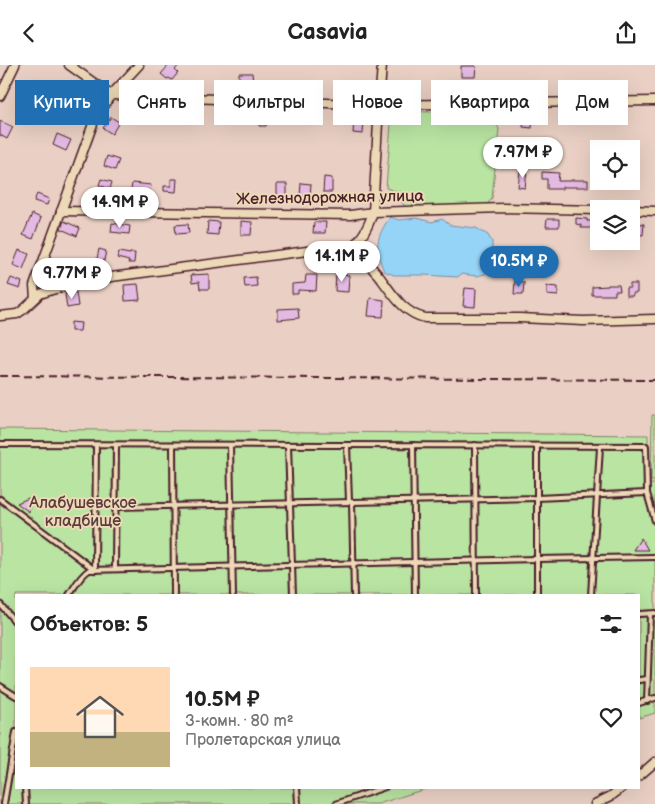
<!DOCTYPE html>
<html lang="ru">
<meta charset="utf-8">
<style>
body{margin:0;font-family:"Balsamiq Sans",sans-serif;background:#f2f2f2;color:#222;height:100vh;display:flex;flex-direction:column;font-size:19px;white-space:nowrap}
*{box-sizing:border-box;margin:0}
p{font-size:16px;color:#767676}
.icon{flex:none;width:28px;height:28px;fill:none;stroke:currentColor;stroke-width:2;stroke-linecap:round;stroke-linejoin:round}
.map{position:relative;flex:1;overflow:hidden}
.details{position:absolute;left:15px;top:529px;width:625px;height:195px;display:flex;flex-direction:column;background:#fff;border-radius:0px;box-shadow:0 5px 20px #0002}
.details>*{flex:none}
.hud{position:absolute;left:15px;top:15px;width:625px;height:45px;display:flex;gap:10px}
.buttons{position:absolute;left:590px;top:75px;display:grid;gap:10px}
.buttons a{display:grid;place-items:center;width:50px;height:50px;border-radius:0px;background:#fff;box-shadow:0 5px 20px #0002;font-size:25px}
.price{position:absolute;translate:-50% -42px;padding:0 11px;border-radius:18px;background:#fff;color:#222;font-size:16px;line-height:32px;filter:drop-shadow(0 1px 2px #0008)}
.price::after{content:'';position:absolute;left:50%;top:30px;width:15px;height:11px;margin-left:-8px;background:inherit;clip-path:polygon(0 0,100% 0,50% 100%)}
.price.active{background:#1f6fb2;color:#fff}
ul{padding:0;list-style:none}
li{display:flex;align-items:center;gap:15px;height:125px;padding:0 15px}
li+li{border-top:1px solid #e0e0e0}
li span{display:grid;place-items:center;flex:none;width:140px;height:100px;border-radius:0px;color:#555}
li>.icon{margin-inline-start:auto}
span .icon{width:60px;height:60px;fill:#fffc;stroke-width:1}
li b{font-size:21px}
h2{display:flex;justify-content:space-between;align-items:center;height:60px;padding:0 15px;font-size:21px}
.pill{padding:0 18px;border-radius:0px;background:#fff;box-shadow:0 5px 20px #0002;font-size:18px;line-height:45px}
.pill.active{background:#1f6fb2;color:#fff}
header{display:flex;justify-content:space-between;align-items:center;height:65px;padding:0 15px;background:#fff;font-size:22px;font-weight:700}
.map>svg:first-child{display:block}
.green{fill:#b9e4a2;stroke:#828266}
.water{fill:#96d4f7;stroke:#788ca5}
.building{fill:#e3bae2;stroke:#4a1f2b}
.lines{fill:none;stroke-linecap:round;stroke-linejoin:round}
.service-casing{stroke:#4a1f2b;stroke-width:8}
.minor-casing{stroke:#4a1f2b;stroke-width:11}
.service{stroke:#edd9b7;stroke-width:4}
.minor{stroke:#edd9b7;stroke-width:8}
.rail{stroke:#4a1f2b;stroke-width:2;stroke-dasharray:8 4;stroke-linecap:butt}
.labels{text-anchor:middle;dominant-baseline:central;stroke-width:4;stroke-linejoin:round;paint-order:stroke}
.street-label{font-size:16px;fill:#4a1f2b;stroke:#edd9b7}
.park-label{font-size:16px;fill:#5b3d3d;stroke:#edd9b7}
</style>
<header><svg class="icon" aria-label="back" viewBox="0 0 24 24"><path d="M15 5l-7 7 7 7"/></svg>Casavia<svg class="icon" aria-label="share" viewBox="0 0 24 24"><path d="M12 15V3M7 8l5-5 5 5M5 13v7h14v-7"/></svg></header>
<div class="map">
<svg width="655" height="739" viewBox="0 0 655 739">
<rect width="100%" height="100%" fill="#ead0c4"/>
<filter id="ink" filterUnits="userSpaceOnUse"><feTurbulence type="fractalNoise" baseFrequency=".02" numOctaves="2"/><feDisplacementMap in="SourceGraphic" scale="10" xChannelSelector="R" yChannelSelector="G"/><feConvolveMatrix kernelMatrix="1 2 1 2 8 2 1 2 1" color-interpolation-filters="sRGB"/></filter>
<g filter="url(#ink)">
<g class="green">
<path d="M405,46l75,3 14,5 5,10 -7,69 -8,11 -78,-2 -4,-4 -1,-10 -15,-5 5,-64 5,-9z"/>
<path d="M652,350h3v66h-4z"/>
<path d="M0,364l648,6v49h7v229l-16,5v-123h-623v192l412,1 -50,16h-378z"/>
</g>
<path class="water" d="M390,152l9,3 17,-2 16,4 10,-3 8,6 26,3 12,7 4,7v16l-1,8 -6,8 -8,2 -16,-2 -3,3 -35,-2h-29l-10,-4c-10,-23 -8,-34 6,-54z"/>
<g class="building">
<path d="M169,0h10l-4,5 3,3 -6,7 -3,-2 -2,1 -6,-5z"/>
<path d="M461,1h15l-1,11h-14z"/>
<path d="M239,8h13l1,10h-14z"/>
<path d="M60,18l10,6 -7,12 -10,-6z"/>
<path d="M191,44h9v10h-10z"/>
<path d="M263,49h7l-1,9h-2l-1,3h-7l1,-6 2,1z"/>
<path d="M305,49l13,1v9l-14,-1z"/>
<path d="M524,50l9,1 -1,12 -9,-1z"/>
<path d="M111,52l8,5 -7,12 -9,-6z"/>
<path d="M354,54l10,1 -1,14 -10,-1z"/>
<path d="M0,56l13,6 -6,12 -7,-4z"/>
<path d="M57,69l14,6 -5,11 -13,-6z"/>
<path d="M107,91l12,4 -4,10 -11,-4z"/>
<path d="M520,106h7l-2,17 -7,-1z"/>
<path d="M542,107l17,1 -1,8h13v-1h17v7h-26v2h-15v-10h-5z"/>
<path d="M324,112l8,1v14h-9z"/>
<path d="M101,114l11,3 -2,7 -11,-4z"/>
<path d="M171,114h6l-1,13 -12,-1v-5h7z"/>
<path d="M132,118l19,2 -1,7 -19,-2z"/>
<path d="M301,118l10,1 -1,12h-10z"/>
<rect x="277" y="119" width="10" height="12"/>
<path d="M37,129l12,5 -2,6 -13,-4z"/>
<path d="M32,149l9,4 -8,21 -10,-4z"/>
<path d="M576,153l11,1v2h12v7h-18v-3l-5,-1z"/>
<path d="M547,154h12v8h-13z"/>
<path d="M64,156l16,7 -3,8 -16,-7z"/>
<path d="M208,156l11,1 -1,13 -11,-1z"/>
<path d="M241,156l11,1 -1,13h-10z"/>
<path d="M314,157h12l-1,11h-12z"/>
<path d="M112,158l18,3 -1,8 -18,-2z"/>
<path d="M634,158l10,1 -1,11 -10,-1z"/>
<path d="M188,159l1,9 -13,1 -1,-9z"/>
<path d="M99,184l7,2 -4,19 -7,-1z"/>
<path d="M19,185l10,4 -6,15 -10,-4z"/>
<path d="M119,187l11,2v-1h5l-1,10h-6l1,-2 -12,-3z"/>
<rect x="58" y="194" width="10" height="10"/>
<path d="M336,208l13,2 -1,17 -13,-1z"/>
<path d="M209,209v15h-9l-1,-7 -7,1 -1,-8z"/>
<path d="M306,210h11l-1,16 -18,-1v4h-6v-10l13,-1z"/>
<path d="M256,212l1,9 -12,1 -1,-9z"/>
<path d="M11,213l11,4 -2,7 -12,-4z"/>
<path d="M515,216l9,1 -1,12h-9z"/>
<path d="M138,219l2,16 -15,1 -1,-16z"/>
<path d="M630,219h7v9h-4v3h-7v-8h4z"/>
<path d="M608,220h11l1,6h-5v4h-23v-8l16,-1z"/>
<path d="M547,221l11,1v9l-11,-1z"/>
<path d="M465,223l11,1 -1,18 -12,-1z"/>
<path d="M76,227l2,14 -11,2 -2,-14z"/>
<path d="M370,233l14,2 -1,17 -15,-1z"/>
<path d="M298,243l1,10 -21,2v-11z"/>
<path d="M71,257l10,1 -1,8h-9z"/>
<path d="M31,432l-2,15 -12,-9z"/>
<path d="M641,473l7,12h-15z"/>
</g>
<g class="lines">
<g class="service-casing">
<g id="service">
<path d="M0,379l646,2 1,47 8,28"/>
<path d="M173,380l1,150"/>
<path d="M288,380l5,150"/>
<path d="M347,380l2,56"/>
<path d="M413,380l2,150"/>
<path d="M475,380l1,150"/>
<path d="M230,381l3,149"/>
<path d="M537,381v149"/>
<path d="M0,434l95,71"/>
<path d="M352,437l2,93"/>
<path d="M116,442l421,-9 110,-5"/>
<path d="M115,504l1,-124"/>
<path d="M95,505l1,-125"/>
<path d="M69,530c6,-9 11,-19 20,-25l448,-11 118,-2"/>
<path d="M591,530l9,-148"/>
<path d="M0,539l16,19"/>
<path d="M639,549l16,-1"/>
<path d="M639,615l8,-1"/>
<path d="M0,621l16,10"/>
<path d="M647,636l3,-87"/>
<path d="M639,638l16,-5"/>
<path d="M25,722l1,17"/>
<path d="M297,722l1,17"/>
<path d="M4,739l12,-72"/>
<path d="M336,739l49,-17"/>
</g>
</g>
<g class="minor-casing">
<g id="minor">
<path d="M69,0l42,30 268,10 276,-4"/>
<path d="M0,31l15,-31"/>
<path d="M631,145l24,1"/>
<path d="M61,146l289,4 23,-3 130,-4 96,2"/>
<path d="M353,181c11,-9 16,-21 20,-34l6,-107 3,-40"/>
<path d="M35,233l-1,-12 60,-165 17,-26 28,-30"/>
<path d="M0,251l17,-2 6,-4 17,-16 15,-5 56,-12 196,-26 36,-3 10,-2c8,10 17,20 26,30 13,17 24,37 46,42h95l63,3 72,-2"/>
<path d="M639,711l16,-14"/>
<path d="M595,739l16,-8 12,-9"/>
</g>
</g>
<use href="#service" class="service"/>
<use href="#minor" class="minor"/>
<path class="rail" d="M0,311l655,4"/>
</g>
</g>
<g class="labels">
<g class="street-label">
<text transform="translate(330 133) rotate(-1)">Железнодорожная улица</text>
</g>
<g class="park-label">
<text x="83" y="438">Алабушевское<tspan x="83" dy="18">кладбище</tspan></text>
</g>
</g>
</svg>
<div class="buttons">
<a><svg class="icon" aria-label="locate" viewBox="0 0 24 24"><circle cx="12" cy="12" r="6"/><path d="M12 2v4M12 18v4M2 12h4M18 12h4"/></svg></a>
<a><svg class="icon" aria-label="layers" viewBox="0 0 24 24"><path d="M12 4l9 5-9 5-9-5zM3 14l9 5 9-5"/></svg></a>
</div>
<b class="price" style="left:523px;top:114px">7.97M ₽</b>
<b class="price" style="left:120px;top:164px">14.9M ₽</b>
<b class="price" style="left:342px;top:218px">14.1M ₽</b>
<b class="price active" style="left:519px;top:223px">10.5M ₽</b>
<b class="price" style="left:72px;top:235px">9.77M ₽</b>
<div class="hud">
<a class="pill active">Купить</a>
<a class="pill">Снять</a>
<a class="pill">Фильтры</a>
<a class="pill">Новое</a>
<a class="pill">Квартира</a>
<a class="pill">Дом</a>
</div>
<section class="details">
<h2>Объектов: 5<svg class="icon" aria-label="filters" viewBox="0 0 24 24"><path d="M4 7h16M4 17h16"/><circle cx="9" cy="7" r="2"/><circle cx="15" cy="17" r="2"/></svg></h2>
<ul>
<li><span style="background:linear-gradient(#ffd9b3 65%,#c2b280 0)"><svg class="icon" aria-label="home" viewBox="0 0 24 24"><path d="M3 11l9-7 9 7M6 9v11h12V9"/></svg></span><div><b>10.5M ₽</b><p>3-комн. · 80 m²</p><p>Пролетарская улица</p></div><svg class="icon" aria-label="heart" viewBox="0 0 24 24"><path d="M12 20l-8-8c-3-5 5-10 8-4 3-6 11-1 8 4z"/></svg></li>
</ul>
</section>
</div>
